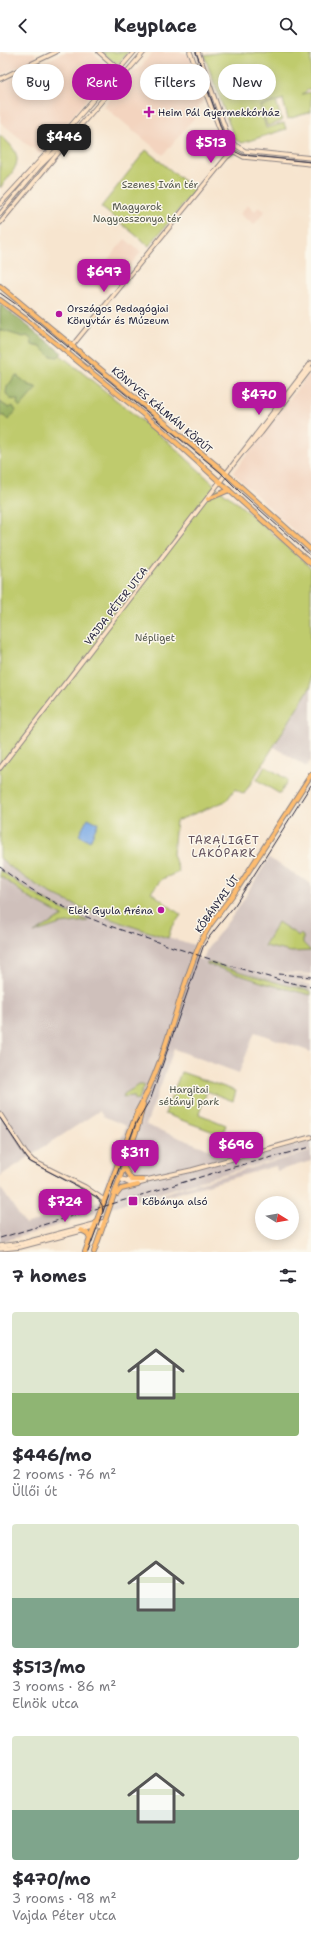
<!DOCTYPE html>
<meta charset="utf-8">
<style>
body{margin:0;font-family:"Shantell Sans",sans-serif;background:#f2f2f3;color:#2b2b33;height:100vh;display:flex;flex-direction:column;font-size:15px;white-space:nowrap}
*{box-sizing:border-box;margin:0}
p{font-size:13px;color:#7c7c81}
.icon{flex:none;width:22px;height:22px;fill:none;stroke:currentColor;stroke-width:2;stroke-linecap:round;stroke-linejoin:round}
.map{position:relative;height:1200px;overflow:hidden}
.panel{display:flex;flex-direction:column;background:#fff;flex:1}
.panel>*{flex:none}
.guide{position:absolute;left:12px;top:12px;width:287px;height:36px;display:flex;gap:8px}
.needle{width:26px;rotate:101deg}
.fabs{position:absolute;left:255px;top:1144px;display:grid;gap:8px}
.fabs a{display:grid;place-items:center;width:44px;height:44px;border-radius:50%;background:#fff;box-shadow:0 2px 10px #0003;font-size:20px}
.price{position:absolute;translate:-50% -34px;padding:0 9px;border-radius:8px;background:#b5179e;color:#fff;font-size:13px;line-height:26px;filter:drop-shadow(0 1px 2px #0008)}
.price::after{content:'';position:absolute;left:50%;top:24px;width:12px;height:9px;margin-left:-6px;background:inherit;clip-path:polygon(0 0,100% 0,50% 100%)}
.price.active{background:#222;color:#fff}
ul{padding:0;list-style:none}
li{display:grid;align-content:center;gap:8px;height:212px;padding:0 12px}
li span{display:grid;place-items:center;height:124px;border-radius:4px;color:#555}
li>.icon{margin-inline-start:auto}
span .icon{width:72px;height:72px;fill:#fffc;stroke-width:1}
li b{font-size:17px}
h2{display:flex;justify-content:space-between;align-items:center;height:48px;padding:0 12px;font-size:17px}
.tag{padding:0 14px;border-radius:18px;background:#fff;box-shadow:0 2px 10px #0003;font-size:14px;line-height:36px}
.tag.active{background:#b5179e;color:#fff}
header{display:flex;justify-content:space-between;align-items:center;height:52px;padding:0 12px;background:#fff;font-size:18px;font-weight:700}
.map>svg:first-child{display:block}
.built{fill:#f3d4bf}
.industrial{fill:#cfc0bb}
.green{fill:#bfcb6d;stroke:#707654}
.forest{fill:#97af60;stroke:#5c684e}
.water{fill:#7caae5;stroke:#4f6690}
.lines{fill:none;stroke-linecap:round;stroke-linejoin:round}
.secondary-casing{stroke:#8c8485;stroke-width:5.5}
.primary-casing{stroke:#8c8485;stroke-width:6}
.secondary{stroke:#fee4c6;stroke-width:3.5}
.primary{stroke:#fdbc70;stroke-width:4}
.tram{stroke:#22223b;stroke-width:1}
.rail{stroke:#22223b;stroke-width:1;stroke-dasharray:6 3;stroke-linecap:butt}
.poi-dot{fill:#b5179e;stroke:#fbf7ec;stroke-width:1.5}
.labels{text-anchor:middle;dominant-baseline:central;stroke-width:3;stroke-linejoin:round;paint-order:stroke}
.poi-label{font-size:10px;fill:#22223b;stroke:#fbf7ec;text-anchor:start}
.park-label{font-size:10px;fill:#51554a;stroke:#fbf7ec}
.street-label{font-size:10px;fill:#22223b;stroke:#fbf7ec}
.neighbourhood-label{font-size:11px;letter-spacing:1px;fill:#604e59;stroke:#fbf7ec}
</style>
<header><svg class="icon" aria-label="back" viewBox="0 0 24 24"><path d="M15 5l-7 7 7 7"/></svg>Keyplace<svg class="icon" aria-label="search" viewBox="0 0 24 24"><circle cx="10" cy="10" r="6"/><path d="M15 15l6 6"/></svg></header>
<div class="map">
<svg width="311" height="1200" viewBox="0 0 311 1200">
<rect width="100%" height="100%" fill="#fbf7ec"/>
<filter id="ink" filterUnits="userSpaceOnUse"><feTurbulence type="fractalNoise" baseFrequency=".025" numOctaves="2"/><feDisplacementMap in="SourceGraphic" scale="8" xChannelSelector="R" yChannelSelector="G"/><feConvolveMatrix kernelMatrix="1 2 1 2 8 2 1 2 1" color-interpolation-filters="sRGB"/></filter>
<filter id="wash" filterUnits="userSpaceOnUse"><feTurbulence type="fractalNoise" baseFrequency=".012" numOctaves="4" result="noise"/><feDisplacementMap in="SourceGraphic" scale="16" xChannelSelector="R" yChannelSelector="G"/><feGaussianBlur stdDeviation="0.9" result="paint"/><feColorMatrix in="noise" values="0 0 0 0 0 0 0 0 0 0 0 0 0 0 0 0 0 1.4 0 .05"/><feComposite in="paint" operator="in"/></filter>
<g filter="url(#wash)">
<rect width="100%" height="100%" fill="#f7e5cf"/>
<g class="built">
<path d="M0,0h34l3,6 -37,17z"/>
<path d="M65,0h27l20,18 -72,84 -40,-32v-38z"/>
<path d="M153,0h31l7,6 13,41 -7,9 3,3 -37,44 -59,-49 31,-37 3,1z"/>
<path d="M248,153l7,6 4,-4 6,4 -11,14 -14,-11z"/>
<path d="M125,187l16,13 -35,42 -16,-13z"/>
<path d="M311,319v176l-78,-74z"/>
</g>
<g class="industrial">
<path d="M311,634v74l-5,7 -33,-21z"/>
<path d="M0,806l28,21 38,22 50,20 78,24 -4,11 13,4 4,-11 30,-39 32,-52 42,26v90l-26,-1 -20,-4 20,5 26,2v6l-19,-1 19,4v6l-29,-7 -74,-22 -1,1 60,21 44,11v57l-56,-20 -16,41 -65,-24 -28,76 65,25 20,-1 3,13 77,-21v9l-102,28 -116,35 -47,16 -46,13v-55l25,37 74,-22 27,-76 -23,-10 -4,-5 -99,65v-298l2,-1 27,21 34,18 -25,15 22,-7 27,-3 -27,-11 -39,-24 -21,-16z"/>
<path d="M311,1099v10l-34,10 -1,-5 -127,35 -1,-2 36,-12z"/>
</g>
<g class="green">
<path d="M102,0h27l-12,13z"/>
<path d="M222,0l78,2 11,-2v36l-9,6 9,-2v20l-23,7 -5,-19 1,-1 -24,7 6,22 18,-5 2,6 -44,14 -7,-3 -31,-85z"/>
<path d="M276,50l6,19 -15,5 -6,-20z"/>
<path d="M0,83c26,22 19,30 0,53z"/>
<path d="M146,98l49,40 -46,56 -48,-39z"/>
<path d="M0,257l63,48 110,89 46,43 21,16 71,63v118l-67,108 -9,-5 -9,12 -50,20 -3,33 6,18 -17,7 -11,13 30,23 -10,14 -3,9c-59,-19 -122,-38 -168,-80z"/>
<path d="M265,714l23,14 -8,14 -23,-14z"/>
<path d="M0,818c28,21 56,38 88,51l-28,3 -26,9 29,-17 -34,-18 -27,-21 -2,1z"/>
<path d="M278,870l21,14 1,-2 3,2v7l8,8 -20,1 -27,-6z"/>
<path d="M207,910l75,22 29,7v4l-44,-11 -60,-20z"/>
<path d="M181,1020l55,19 -3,10 -26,-10 -8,23 27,11 -4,10 -57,-21z"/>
<path d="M139,1033h6l-6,14 -5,1v-4l-11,1 1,-3z"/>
</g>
<g class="forest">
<path d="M0,252l62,49 -4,4 -8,-1 -9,-9 -9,-2 -1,-6 -4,-3 -4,1 -23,-7z"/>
<path d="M16,323l13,10 7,2v2l-16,18 -3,-3 1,-4 -8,-1 -4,-6 1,-6z"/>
<path d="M0,350l9,6 4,-2 3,5 -8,9 -5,-5 -3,1z"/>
</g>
<path class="water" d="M88,766l10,5 -8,18 -11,-6z"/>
</g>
<g filter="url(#ink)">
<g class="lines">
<g class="secondary-casing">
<g id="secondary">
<path d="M99,0l25,22"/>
<path d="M190,0l34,88 7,10 13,7 67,7"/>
<path d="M198,0l31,87 6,6 10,6 66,7"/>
<path d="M0,27l56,-27"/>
<path d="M42,111l9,-14 83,-97"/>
<path d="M0,152l46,-50"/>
<path d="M0,162l39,-47 34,-33 71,-82"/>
<path d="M0,171l59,-71"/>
<path d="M67,300l159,-194 7,-6"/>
<path d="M245,399l16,-18 50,-65"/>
<path d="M0,716l311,-405"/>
<path d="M0,1062l26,40 7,7 52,26 19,13"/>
<path d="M120,1127l17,3 55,-12 119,-33"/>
<path d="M120,1127l13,6 12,-3"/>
<path d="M0,1194l23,-3 83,-22"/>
<path d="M0,1197l20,-2 84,-22"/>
</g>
</g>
<g class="primary-casing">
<g id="primary">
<path d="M0,234l222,184 89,80"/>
<path d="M0,248l27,20 133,108 151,136"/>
<path d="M208,447l21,-9"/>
<path d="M124,1116l8,12h11"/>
<path d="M117,1142l4,-5 17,-4"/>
<path d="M81,1178l6,3 3,6"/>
<path d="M85,1200l53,-142c29,-52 39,-114 63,-169l9,-16 27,-36 74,-114"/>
<path d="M94,1200l44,-126 5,-22"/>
</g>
</g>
<use href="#secondary" class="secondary"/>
<use href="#primary" class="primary"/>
<g class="tram">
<path d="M196,0l6,16"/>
<path d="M209,41l-10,-30 26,77 9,11 8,4 69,7"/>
<path d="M0,241l17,12 203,167 20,20 71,64"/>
<path d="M0,1066l29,43 68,36 5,8 1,7"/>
<path d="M88,1200l48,-129 15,-25 52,-151 7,-11 25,-31 76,-120"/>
</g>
<g class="rail">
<path d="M0,815c51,42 114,61 176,81 44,14 89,30 135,39"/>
<path d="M279,922l32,3"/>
<path d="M0,1186l230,-70 81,-21"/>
</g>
</g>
</g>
<g class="poi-dot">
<path d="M147 54h4v4h4v4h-4v4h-4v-4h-4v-4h4z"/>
<circle cx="59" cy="262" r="4"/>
<circle cx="161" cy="858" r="4"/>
<rect x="128" y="1144" width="10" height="10" rx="2"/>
</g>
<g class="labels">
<g class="poi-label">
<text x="158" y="60">Heim Pál Gyermekkórház</text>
<text x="67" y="256">Országos Pedagógiai<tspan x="67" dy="12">Könyvtár és Múzeum</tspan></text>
<text x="153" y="858" text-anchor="end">Elek Gyula Aréna</text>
<text x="142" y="1149">Kőbánya alsó</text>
</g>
<g class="park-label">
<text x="160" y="132">Szenes Iván tér</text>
<text x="137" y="154">Magyarok<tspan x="137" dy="12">Nagyasszonya tér</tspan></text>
<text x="155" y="585">Népliget</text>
<text x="189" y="1037">Hargitai<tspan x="189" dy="12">sétányi park</tspan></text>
</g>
<g class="street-label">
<text transform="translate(162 358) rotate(40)">KÖNYVES KÁLMÁN KÖRÚT</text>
<text transform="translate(116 554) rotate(-52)">VAJDA PÉTER UTCA</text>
<text transform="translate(217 852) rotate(-55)">KŐBÁNYAI ÚT</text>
</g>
<g class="neighbourhood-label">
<text x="224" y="788">TARALIGET<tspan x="224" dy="13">LAKÓPARK</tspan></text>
</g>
</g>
</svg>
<div class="fabs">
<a><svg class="needle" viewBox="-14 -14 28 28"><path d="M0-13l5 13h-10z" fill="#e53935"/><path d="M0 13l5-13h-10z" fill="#7c7c81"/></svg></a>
</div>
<b class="price active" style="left:64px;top:106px">$446</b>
<b class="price" style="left:211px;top:112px">$513</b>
<b class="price" style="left:104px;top:241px">$697</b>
<b class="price" style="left:259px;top:364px">$470</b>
<b class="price" style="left:236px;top:1114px">$696</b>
<b class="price" style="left:135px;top:1122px">$311</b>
<b class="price" style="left:65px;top:1171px">$724</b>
<div class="guide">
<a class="tag">Buy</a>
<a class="tag active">Rent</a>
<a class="tag">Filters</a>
<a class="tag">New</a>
</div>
</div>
<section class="panel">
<h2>7 homes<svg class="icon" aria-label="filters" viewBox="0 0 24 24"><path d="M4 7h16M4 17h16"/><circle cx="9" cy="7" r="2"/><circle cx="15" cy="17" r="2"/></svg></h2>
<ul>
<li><span style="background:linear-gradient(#dfe7d0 65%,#8fb573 0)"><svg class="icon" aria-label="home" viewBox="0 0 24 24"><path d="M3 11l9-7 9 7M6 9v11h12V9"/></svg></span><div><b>$446/mo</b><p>2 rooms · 76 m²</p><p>Üllői út</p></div></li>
<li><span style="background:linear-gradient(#dfe7d0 60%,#7fa58c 0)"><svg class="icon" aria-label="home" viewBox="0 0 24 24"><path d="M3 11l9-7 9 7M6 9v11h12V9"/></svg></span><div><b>$513/mo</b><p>3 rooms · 86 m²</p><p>Elnök utca</p></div></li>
<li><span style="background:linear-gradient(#dfe7d0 60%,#7fa58c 0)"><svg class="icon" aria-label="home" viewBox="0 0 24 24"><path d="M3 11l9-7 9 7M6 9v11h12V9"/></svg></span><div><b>$470/mo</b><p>3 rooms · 98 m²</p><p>Vajda Péter utca</p></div></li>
</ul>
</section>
